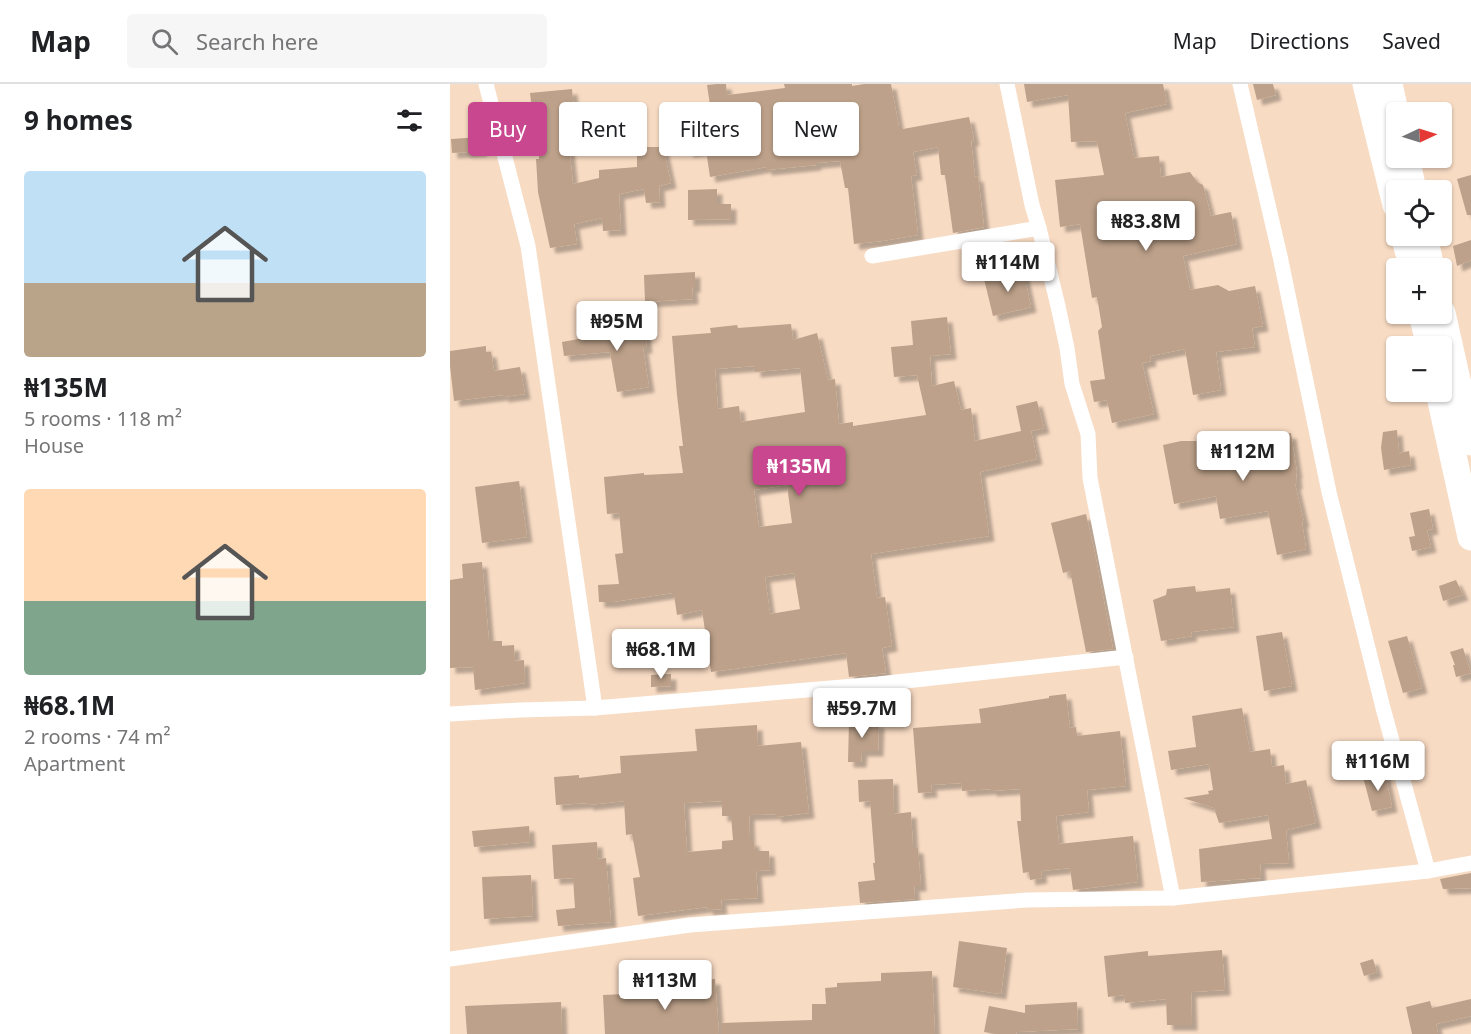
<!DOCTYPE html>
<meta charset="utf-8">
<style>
body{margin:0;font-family:"Noto Sans",sans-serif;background:#f6f6f6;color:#202124;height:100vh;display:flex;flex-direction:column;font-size:22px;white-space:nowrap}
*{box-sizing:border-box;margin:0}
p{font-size:20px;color:#757577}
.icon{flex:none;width:33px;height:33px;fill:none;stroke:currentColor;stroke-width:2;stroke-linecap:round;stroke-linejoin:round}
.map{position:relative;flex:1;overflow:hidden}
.panel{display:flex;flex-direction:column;background:#fff;width:450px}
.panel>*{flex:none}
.banner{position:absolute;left:18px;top:18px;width:570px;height:54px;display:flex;gap:12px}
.needle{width:39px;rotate:86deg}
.fabs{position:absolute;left:936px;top:18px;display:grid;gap:12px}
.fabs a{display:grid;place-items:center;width:66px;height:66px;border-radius:6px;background:#fff;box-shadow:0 2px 4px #0004;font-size:30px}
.price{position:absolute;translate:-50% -51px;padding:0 14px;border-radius:6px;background:#fff;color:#222;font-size:20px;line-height:39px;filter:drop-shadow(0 2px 3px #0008)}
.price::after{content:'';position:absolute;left:50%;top:36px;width:18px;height:14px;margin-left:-9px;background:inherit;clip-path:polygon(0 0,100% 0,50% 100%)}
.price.active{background:#c8478f;color:#fff}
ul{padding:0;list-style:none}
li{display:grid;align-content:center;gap:12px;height:318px;padding:0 24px}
li span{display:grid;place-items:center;height:186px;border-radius:6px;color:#555}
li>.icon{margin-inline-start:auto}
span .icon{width:108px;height:108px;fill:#fffc;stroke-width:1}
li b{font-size:26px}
h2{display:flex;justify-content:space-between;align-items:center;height:72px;padding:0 24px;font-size:26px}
.tag{padding:0 21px;border-radius:6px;background:#fff;box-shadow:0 2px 4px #0004;font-size:21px;line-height:54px}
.tag.active{background:#c8478f;color:#fff}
header{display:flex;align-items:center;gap:36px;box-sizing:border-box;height:84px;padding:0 30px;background:#fff;border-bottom:2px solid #e0e0e0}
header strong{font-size:28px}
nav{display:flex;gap:33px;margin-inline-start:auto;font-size:21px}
.search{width:420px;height:54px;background:#f6f6f6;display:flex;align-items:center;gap:15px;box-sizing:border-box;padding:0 21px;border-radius:6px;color:#757577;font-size:22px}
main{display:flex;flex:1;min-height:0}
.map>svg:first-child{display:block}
.building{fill:#bda18a;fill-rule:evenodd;filter:url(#shadow)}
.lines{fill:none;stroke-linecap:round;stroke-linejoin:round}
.street{stroke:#fff;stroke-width:15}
.highway{stroke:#fff;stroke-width:27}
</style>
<header>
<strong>Map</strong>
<div class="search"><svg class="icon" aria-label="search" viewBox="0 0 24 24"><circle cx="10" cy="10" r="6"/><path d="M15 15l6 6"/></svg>Search here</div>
<nav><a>Map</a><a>Directions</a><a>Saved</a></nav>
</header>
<main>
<section class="panel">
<h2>9 homes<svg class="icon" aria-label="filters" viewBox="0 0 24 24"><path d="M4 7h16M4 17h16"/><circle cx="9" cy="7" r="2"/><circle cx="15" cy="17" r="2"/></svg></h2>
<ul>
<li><span style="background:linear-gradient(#bfe0f5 60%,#b9a48a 0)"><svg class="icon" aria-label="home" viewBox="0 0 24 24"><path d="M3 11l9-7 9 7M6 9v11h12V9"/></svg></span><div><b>₦135M</b><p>5 rooms · 118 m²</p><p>House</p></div></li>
<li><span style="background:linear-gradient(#ffd9b3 60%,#7fa58c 0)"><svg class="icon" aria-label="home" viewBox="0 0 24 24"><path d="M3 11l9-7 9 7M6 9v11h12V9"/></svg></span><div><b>₦68.1M</b><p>2 rooms · 74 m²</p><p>Apartment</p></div></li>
</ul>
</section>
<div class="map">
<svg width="1021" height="950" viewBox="0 0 1021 950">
<defs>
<filter id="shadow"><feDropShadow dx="5.5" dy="5.5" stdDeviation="1.5" flood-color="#0004"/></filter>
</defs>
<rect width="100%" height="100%" fill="#f8dbc3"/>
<g class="building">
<path d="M267,0h9l1,11 58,-7 -1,-4h68v2l12,-2h27l8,43h3l1,2 66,-12 5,23 -3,1 4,36 3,-1 6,51 -31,6 -8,-58h-4l-3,-28 -25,5 4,23 -6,1 7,59 -36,6 -28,3 -6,-56h-3l-5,-27 -24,2v2l-50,5v-3l-56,10 -4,-27 -18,2 -4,-44 26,-3 -3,-20z"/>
<path d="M574,0h139l4,20 -42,9 9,45 25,-2 2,21 29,-5 7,10 6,3 8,31 20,-4 6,32 -54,12 7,34 28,-5 11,6 26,-5 8,40 -11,2 3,19 -39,5 5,38 -28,5 -8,-46 -35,7 1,5 -9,2 12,51 -42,9 -5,-23 -13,2 -4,-21 15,-2 -7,-48 4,-4 -5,-30 -5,1 -12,-74 -20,3 -5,-47 49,-5 -7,-34 -26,1 -3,-47 -41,7z"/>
<path d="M803,0h20l3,11 -19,5z"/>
<path d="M122,5l3,32h2v25h-8l4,38 26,-6v-8l38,-3v-20h26l8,36 -12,3 1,16 -14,1 -2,-14 -25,5 2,36 -18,1 -1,-13 -28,6 3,20 -27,4 -12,-56 -2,-33h3l-1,-41 -5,1 -3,-26z"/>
<path d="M31,53l1,14 -30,2 -1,-14z"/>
<path d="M1021,91v40h-4l-10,-36z"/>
<path d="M267,105v15h14v15l-43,1v-30z"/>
<path d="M1021,156v20l-14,6 -4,-20z"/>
<path d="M573,186l8,37 -38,9 -9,-37z"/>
<path d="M245,188v15h-3l1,12 -48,3 -1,-27z"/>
<path d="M497,233l4,37 -21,2 2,30 22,-5 7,29 10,-2 4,33 46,-10 -5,-25 21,-5 7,27 -13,3 6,28 -57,13 9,64 -118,18 6,44 8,-1 7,49 -10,2 4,25 -37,4 -3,-24 -135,19 -9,-62 -25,5 -3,-20h-2v-2l-60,9h-13l-1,-17 21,-1 -4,-30 8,-1 -4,-40 -12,1 -3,-37 40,-4v2l39,-2 -4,-27h4l-6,-51 -5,-59 39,-3 -1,-5 27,-3 1,3 53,-4 2,16 24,-7 11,47 7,-1 4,45 14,-2v4l73,-11 -9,-40 -23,2 -3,-30 22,-2 -2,-24zM305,282v6l45,-4 5,44 -64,10 -2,-16 -21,3 -3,-40zM337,401l5,38 -33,4 -5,-37zM344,489l6,36 -30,5 -5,-37z"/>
<path d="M194,238l3,26h-4l6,39 -32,5 -7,-40 -46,4 -2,-14 22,-4 -1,-9z"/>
<path d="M36,262v6h5l3,19 26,-4 5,27 -22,3v-2l-49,6 -4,-35v-15z"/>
<path d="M947,346l2,23 10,-2 2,14 -27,5 -3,-22 2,-16z"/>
<path d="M841,349l6,40h-1l1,11h-2l9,38h-2l4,27 -29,6 -9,-44 -48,8 -4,-23 -42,8 -11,-59 18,-4h19l1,5z"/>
<path d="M69,397l8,56 -45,6 -7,-56z"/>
<path d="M979,425l4,20 -6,1 4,17 -19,4 -3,-14 6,-1 -5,-23z"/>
<path d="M636,430l9,40 18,95 -27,3 -16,-81 -7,2 -12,-50z"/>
<path d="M32,478l7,79h13v5l12,-1 1,16 9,-1 1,23 -50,7 -2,-23 -23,1v-88l13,-2 -1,-14z"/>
<path d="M1006,496l7,15 -20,6 -4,-15z"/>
<path d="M745,502l1,6 34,-4 4,39 -43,5 1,4 -31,5 -8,-41 13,-5 1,-6z"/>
<path d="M832,548l10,54 -28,5 -8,-55z"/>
<path d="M957,552l15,52 -19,5 -15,-52z"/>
<path d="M1013,564l8,25 -15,4 -3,-12h2l-5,-13z"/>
<path d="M221,590v12l-20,1v-12z"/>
<path d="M616,610l4,34 6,-1 1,9 43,-5 6,55 -39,4 2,22 -33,4 3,28 74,-8 5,46 -65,8 -3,-22 -29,3 1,7 -12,2 -1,-8 -6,1 -6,-52h4l-1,-32 -29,2v-2l-29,2 -1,-8 -30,2 1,7 -14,1 -5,-65 68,-5 -2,-14 70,-11v-2z"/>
<path d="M792,624l8,44 20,-3 2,18 12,-2 2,19 20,-4 10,43 -30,7 3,33 -29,1 1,14 -60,4 -2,-33 73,-10 -4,-24 -49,8 -5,-15 -31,-10 26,-4 -1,-3 5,-1 -4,-26 -38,6 -3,-19 28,-4 -4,-31z"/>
<path d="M399,637l30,2 -1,28h-16l-1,11h-13z"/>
<path d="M307,641l1,21 43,-4 8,71 -33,4v-3l-27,1 1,26h4l1,10h14l1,19 -14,1 2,27 -37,2 1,9 -14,1 -1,-3 -69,9 -5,-38 7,-1 -8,-43 -6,1 -2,-34 -36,4v-2l-32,2 -2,-28 25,-2v3l42,-5 -1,-17 77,-5 -2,-22zM272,717v15h9l2,24 -11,1v8l-35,3 -3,-49z"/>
<path d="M935,689l7,34 -20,4 -9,-34z"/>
<path d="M443,695l1,35 17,-2 2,36h5l3,38h-7l1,13 -55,4 -2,-21 17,-2 -2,-17h2l-5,-62 -11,1 -1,-22z"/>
<path d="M79,742l1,16 -56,5 -2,-16z"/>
<path d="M147,758l1,17 8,-1 5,64 -53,4 -2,-16 19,-2 -2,-30 -19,1 -2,-34z"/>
<path d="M1021,789v15l-28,1 -3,-10z"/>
<path d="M81,791l2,41 -49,3 -2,-42z"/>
<path d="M509,857l48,7 -6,46 -48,-7z"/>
<path d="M772,866l3,40 -34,2 1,33h-25l-1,-26 -41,4 -1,-8 -16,2 -4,-41 44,-5v5z"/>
<path d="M923,875l4,13 -13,4 -4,-13z"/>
<path d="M482,887l3,63h-214v-11l91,-3v-16h14l-1,-16 12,-1v-4l44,-2v-8z"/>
<path d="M265,895l4,55h-114l-2,-39 65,-3 -1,-9z"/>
<path d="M1021,915v17l-35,8 2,10h-26l-6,-27 24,-6 2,7z"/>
<path d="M111,918l1,32h-95l-2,-28z"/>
<path d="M627,918l1,27 -61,3 -1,2h-20l-12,-2 5,-26 36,7v-8z"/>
</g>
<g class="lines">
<g class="street">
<path d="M36,0l42,162 67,462"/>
<path d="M557,0l25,121 7,23 19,78 9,42 5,36 16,50 2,44 83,420"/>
<path d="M790,0l40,172 49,236 54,216 45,163"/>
<path d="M422,172l167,-28"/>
<path d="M0,630l70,-4 75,-2 283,-24 248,-27"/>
<path d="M0,875l240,-34 337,-25 146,-2 255,-27 43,-8"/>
</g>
<g class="highway">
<path d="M916,0l30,121"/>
<path d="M939,0l7,32"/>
<path d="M956,74l7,32"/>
<path d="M954,152l9,32"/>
<path d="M974,152l7,32"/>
<path d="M992,229l29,129"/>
<path d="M972,230l8,32"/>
<path d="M989,308l32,145"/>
</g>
</g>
</svg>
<div class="fabs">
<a><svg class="needle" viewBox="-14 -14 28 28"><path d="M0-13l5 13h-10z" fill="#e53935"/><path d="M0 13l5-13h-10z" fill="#757577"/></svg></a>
<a><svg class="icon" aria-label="locate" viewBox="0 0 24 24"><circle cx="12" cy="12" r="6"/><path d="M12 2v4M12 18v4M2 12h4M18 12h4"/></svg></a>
<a>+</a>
<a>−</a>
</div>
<b class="price" style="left:696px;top:168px">₦83.8M</b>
<b class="price" style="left:558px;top:209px">₦114M</b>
<b class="price" style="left:167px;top:268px">₦95M</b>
<b class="price" style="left:793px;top:398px">₦112M</b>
<b class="price active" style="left:349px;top:413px">₦135M</b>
<b class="price" style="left:211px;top:596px">₦68.1M</b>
<b class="price" style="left:412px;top:655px">₦59.7M</b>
<b class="price" style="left:928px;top:708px">₦116M</b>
<b class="price" style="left:215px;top:927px">₦113M</b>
<div class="banner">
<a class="tag active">Buy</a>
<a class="tag">Rent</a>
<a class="tag">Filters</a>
<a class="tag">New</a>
</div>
</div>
</main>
